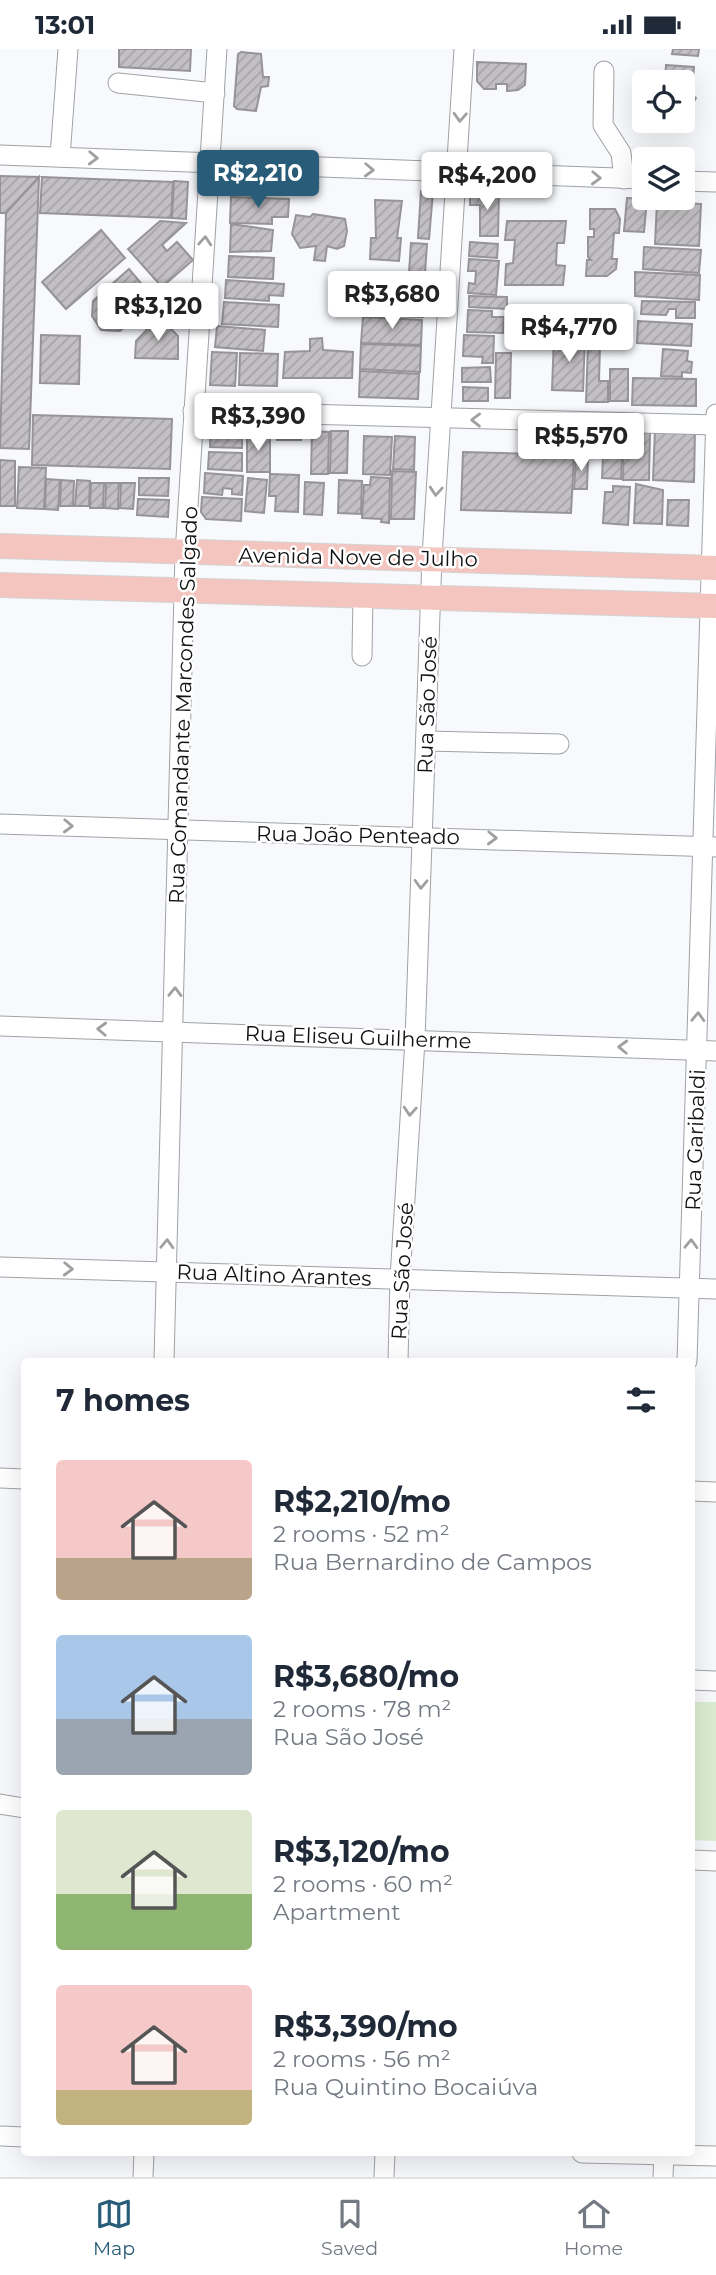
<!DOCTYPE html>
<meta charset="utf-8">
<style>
body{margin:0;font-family:Montserrat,sans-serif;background:#f2f2f3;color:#1f2937;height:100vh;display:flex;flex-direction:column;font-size:26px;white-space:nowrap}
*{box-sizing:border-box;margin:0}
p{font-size:23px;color:#747a83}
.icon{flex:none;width:38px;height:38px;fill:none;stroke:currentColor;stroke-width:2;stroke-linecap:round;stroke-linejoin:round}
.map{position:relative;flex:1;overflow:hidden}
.drawer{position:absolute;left:21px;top:1309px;width:674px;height:798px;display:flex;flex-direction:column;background:#fff;border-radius:7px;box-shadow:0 7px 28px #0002}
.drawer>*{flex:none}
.fabs{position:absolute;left:632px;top:21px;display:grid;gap:14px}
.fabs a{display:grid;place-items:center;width:63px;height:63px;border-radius:7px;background:#fff;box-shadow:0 7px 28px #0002;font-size:35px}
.price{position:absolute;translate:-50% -60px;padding:0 16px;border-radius:7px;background:#fff;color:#222;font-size:23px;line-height:46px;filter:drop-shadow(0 2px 4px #0008)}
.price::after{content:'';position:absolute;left:50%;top:42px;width:21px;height:16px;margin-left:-10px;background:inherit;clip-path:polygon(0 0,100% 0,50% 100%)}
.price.current{background:#285c78;color:#fff}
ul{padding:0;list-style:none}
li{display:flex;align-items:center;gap:21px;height:175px;padding:0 35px}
li span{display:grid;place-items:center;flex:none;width:196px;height:140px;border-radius:7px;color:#555}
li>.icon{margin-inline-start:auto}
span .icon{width:84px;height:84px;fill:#fffc;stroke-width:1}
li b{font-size:30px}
h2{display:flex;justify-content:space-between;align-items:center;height:84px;padding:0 35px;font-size:30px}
.status{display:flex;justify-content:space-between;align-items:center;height:49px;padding:0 35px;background:#fff;direction:ltr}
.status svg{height:19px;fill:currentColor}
.tab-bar{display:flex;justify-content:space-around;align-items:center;height:98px;border-top:2px solid #e0e1e3;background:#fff;font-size:19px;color:#747a83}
.tab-bar a{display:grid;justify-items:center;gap:4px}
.tab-bar .current{color:#285c78}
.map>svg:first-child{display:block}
.park{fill:#dbedd0}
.building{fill:url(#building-hatch);stroke:#979497;stroke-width:2}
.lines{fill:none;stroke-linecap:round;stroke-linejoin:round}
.minor-casing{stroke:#a0a2a5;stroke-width:21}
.major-casing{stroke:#d4d4d4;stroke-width:26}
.minor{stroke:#fff;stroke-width:19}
.major{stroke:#f3c5be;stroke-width:24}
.oneway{stroke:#9fa0a0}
.labels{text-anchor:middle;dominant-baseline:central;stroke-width:5;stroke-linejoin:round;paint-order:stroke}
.street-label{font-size:21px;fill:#101112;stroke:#fff}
</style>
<div class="status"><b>13:01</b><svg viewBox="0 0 49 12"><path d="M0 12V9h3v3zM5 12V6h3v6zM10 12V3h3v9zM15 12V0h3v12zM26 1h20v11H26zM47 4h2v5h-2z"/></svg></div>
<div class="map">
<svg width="716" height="2128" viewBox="0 0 716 2128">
<defs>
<pattern id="building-hatch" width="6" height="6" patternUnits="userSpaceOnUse" patternTransform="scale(1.75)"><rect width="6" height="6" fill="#c3c0c3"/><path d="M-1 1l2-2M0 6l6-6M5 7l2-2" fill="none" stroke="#a6a4a6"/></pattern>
</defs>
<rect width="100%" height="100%" fill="#f7f9fd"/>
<path class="park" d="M695,1653h21v139l-25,-1z"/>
<g class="building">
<path d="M119,0h72l-1,22 -71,-4z"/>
<path d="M673,0h26l-1,7 -26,-2z"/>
<path d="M241,3l20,2 2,23h6l-1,9 -7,1 -5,24 -19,-2 -3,-3 4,-52z"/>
<path d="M477,13l49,2 -1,21 -7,5 -11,1v-7h-11v5h-12l-7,-8z"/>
<path d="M666,16l28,2 -2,28 4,3 -4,7 -10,4v-27h-17z"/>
<path d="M0,127l39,1 -33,36h-6z"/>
<path d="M39,128l-10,272 -29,-1 6,-235z"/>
<path d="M42,128l131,5 -2,36 -131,-5z"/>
<path d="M174,132l14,1 -2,37 -14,-1z"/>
<path d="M421,142l12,1 -4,47 -11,-1z"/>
<path d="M470,143h29l-1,44h-18v-31h-10z"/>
<path d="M231,148l58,2 -1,18h-16v7l-42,-1z"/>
<path d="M627,149l20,1 -3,33 -20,-1z"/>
<path d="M375,151l27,1 -5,37h4l-2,23 -29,-2 1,-21h5z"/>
<path d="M657,153l44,2 -2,42 -44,-2z"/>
<path d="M590,160h25l5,10 -1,14h-5l-2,26h5l-1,10 -9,7h-21l1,-16h4l-3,-3v-20h6v-8h-4z"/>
<path d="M313,165l32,5 2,12 -3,15 -7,3 -10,-3 -2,15 -11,-1 2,-14 -16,2 -8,-14 4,-19 14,2z"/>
<path d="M160,172l26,2 -24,22 5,6 10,-9 16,18 -31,27 -34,-38z"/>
<path d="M507,172h59l-2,22h-7l-1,22 9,1 -2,19h-58l1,-21 7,-1 2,-23h-10z"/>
<path d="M231,175l42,6 -2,21 -41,1z"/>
<path d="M101,181l24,28 -59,51 -24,-27z"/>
<path d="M470,193l28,2 -1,14 -28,-2z"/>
<path d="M411,194l16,1 -3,44 -16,-1z"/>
<path d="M644,198l57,3 -2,23 -56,-4z"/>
<path d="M229,207l45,2 -1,21 -45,-2z"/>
<path d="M469,210l30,2 -3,34 -28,-2 1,-10 6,1 1,-13h-8z"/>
<path d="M129,220l26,31 -35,31 -19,-1 -9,-14 1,-15z"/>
<path d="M635,223l65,3 -1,25 -64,-4z"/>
<path d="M226,231l58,4 -1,12 -14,-1v6l-44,-3z"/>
<path d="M365,240l59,3 -1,25 -59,-2z"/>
<path d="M469,247l38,1v12l-38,-2z"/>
<path d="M642,252l53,1v16h-19v-9h-7l-3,6 -25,-1z"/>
<path d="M224,253l55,3 -1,22 -56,-3z"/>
<path d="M468,261l24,1v6h12l-1,16 -36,-1z"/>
<path d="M159,268l19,19v23l-43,-1 1,-17z"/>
<path d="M363,268l59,3 -1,25 -60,-2z"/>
<path d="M638,272l54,3 -1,22 -54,-3z"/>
<path d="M217,277l48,4 -2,21 -48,-4z"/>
<path d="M41,286l39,1 -1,48 -39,-1z"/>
<path d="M464,286l30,1 -1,27h-11l1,-6 -20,-1z"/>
<path d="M554,287l31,1 -2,54 -31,-1z"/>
<path d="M322,289l1,12 30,2 -1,26h-69l2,-26 25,-1v-12z"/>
<path d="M361,295l60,2 -1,26 -60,-3z"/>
<path d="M588,295h12l-1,37h9v21h-22z"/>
<path d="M663,300l25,2 -1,10 5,1 -1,11 -9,-1v5l-21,-1z"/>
<path d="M212,303l25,1 -2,33 -25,-1z"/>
<path d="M240,304l38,1 -1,32 -38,-1z"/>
<path d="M496,304h15l-1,45h-15z"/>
<path d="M490,318l1,15h-29v-14z"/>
<rect x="610" y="320" width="18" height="32"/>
<path d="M360,322l59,3 -1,25 -59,-2z"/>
<path d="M633,329l63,1v27l-64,-1z"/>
<path d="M463,338l25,1v13h-25z"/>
<path d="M33,366l139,4 -2,50 -138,-4z"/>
<path d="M211,378l31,1v20l-32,-1z"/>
<rect x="277" y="379" width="24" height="12"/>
<path d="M624,380l26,1 -1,50h-26z"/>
<path d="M655,380l40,1 -1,52 -41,-2z"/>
<path d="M312,382l17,1 -1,42h-17z"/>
<path d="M331,382h17l-1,42h-17z"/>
<rect x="247" y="384" width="23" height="39"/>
<path d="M364,387l28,1 -2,38 -27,-1z"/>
<path d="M395,387l20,1 -1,33 -21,-1z"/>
<path d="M592,387l31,1 -2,42 -19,-1 1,-21h-4l1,-11 -8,-1z"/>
<path d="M209,403l33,1v18l-34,-2z"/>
<path d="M463,403l111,3 -3,58 -110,-3z"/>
<path d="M576,407l12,1 -1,32h-13z"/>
<path d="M0,411l15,1v45h-15z"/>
<path d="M19,418l27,1 -2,41 -27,-1z"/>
<path d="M392,422l24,1 -2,47h-23z"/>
<path d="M205,424l38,3 -1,19 -10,-1v-5l-9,-1 -1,7 -18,-2z"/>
<path d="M270,425l29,1 -1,37 -23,-1 1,-15h-7z"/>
<path d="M371,428l19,1 -1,45 -8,-1 1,-3 -20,-1 2,-33h6z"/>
<path d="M139,429h30l-1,18 -29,-1z"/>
<path d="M248,429l19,2 -3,33 -19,-2z"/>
<path d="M46,430l14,1 -2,30 -13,-1z"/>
<path d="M61,431l13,1 -1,25h-13z"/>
<path d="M77,431l13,1 -1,25h-14z"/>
<path d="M339,431l23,1 -1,33 -23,-1z"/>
<path d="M305,433l19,1 -2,32 -18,-1z"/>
<path d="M91,434h13l-1,25h-13z"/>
<path d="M106,434h13l-1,26 -13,-1z"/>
<path d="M121,434h14l-2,26 -13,-1z"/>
<path d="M636,435l27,6 -1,34 -28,-1z"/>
<path d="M613,437l17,1 -2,38 -25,-2 2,-31h8z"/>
<path d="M202,448l40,2 -1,22 -35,-2 -5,-7z"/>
<path d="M138,450l31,1 -1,17 -31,-2z"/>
<path d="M668,451h21l-1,26 -21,-1z"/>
</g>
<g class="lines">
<g class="minor-casing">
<g id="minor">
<path d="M604,22l-1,54 18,28 3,26"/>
<path d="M118,34l97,10"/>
<path d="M0,106l644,24"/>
<path d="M60,108l8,-108"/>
<path d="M682,132l34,1"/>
<path d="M193,362l523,14"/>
<path d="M362,607l1,-62"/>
<path d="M426,692l133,3"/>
<path d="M0,775l716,23"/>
<path d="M0,977l716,25"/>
<path d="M0,1218l716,22"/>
<path d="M164,1312l21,-807 32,-505"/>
<path d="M398,1312l2,-83 15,-238 17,-483 32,-508"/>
<path d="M687,1312l29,-947"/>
<path d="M0,1429l24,1"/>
<path d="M691,1442l25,1"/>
<path d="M691,1631l25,1"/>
<path d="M0,1755l24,4"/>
<path d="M691,1811l25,1"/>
<path d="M2,2087l22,1"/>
<path d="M582,2104l134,3"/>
<path d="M143,2128l1,-24"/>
<path d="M384,2128l1,-24"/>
<path d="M663,2128l1,-24"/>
</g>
</g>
<g class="major-casing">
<g id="major">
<path d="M0,497l716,22"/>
<path d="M0,536l716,21"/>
</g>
</g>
<use href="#minor" class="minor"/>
<use href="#major" class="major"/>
</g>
<defs><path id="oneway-chevron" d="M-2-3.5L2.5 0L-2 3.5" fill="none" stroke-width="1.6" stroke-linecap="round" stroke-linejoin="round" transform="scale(1.75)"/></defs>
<g class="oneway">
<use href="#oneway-chevron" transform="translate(460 68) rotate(93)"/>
<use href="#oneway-chevron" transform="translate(93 109) rotate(2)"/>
<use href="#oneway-chevron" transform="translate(369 121) rotate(2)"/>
<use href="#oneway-chevron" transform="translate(596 129) rotate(2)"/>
<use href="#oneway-chevron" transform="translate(205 192) rotate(-86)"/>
<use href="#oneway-chevron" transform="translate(476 371) rotate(-179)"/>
<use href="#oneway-chevron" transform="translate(436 442) rotate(94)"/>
<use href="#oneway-chevron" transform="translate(68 777) rotate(2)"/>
<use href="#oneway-chevron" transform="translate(492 789) rotate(2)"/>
<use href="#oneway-chevron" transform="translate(421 835) rotate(92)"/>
<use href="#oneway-chevron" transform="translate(175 943) rotate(-89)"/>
<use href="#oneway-chevron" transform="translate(698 968) rotate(-88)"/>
<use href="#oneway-chevron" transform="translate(102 980) rotate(-178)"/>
<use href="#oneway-chevron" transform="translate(623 998) rotate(-178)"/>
<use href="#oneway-chevron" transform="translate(410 1062) rotate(94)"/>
<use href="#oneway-chevron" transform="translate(167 1195) rotate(-88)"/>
<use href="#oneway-chevron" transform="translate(691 1195) rotate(-88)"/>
<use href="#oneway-chevron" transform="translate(68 1220) rotate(2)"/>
</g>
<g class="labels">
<g class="street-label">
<text transform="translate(358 508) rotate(1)">Avenida Nove de Julho</text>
<text transform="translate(183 656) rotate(-88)">Rua Comandante Marcondes Salgado</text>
<text transform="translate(427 656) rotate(-88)">Rua São José</text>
<text transform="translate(358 786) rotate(1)">Rua João Penteado</text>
<text transform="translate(358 988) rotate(2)">Rua Eliseu Guilherme</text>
<text transform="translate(695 1091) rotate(-88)">Rua Garibaldi</text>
<text transform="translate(402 1222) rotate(-87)">Rua São José</text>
<text transform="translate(274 1226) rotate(2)">Rua Altino Arantes</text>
</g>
</g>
</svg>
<div class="fabs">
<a><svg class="icon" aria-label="locate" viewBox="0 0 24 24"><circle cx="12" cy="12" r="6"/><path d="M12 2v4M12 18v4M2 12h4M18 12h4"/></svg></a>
<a><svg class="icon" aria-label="layers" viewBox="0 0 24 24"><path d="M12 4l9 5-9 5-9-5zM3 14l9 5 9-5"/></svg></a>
</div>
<b class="price current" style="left:258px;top:161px">R$2,210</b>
<b class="price" style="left:487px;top:163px">R$4,200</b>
<b class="price" style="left:392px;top:282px">R$3,680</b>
<b class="price" style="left:158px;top:294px">R$3,120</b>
<b class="price" style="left:569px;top:315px">R$4,770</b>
<b class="price" style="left:258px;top:404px">R$3,390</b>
<b class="price" style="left:581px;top:424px">R$5,570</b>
<section class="drawer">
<h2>7 homes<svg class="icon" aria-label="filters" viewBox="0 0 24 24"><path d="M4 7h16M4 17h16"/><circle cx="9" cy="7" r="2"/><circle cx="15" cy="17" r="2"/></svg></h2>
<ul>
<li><span style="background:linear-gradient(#f6c9c9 70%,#b9a48a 0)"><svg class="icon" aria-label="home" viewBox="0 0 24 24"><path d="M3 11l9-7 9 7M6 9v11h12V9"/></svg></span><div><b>R$2,210/mo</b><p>2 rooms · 52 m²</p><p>Rua Bernardino de Campos</p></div></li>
<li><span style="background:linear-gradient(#a9c7e8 60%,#9aa5b1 0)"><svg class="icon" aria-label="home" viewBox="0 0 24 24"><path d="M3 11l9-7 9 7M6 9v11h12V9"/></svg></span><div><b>R$3,680/mo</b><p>2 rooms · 78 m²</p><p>Rua São José</p></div></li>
<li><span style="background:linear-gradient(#dfe7d0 60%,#8fb573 0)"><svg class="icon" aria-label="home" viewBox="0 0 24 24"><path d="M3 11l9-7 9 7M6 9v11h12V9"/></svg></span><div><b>R$3,120/mo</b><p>2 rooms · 60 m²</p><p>Apartment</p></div></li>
<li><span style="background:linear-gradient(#f6c9c9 75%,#c2b280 0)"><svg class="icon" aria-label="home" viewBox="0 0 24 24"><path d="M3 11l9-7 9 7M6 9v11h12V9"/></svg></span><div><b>R$3,390/mo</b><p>2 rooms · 56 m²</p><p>Rua Quintino Bocaiúva</p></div></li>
</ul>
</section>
</div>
<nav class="tab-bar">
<a class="current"><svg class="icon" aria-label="map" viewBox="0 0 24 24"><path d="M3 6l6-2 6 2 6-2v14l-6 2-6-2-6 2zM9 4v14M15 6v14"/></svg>Map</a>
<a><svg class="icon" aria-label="saved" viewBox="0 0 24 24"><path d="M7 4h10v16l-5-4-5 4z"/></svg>Saved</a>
<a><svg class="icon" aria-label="home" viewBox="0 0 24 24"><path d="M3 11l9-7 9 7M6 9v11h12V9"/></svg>Home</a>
</nav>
